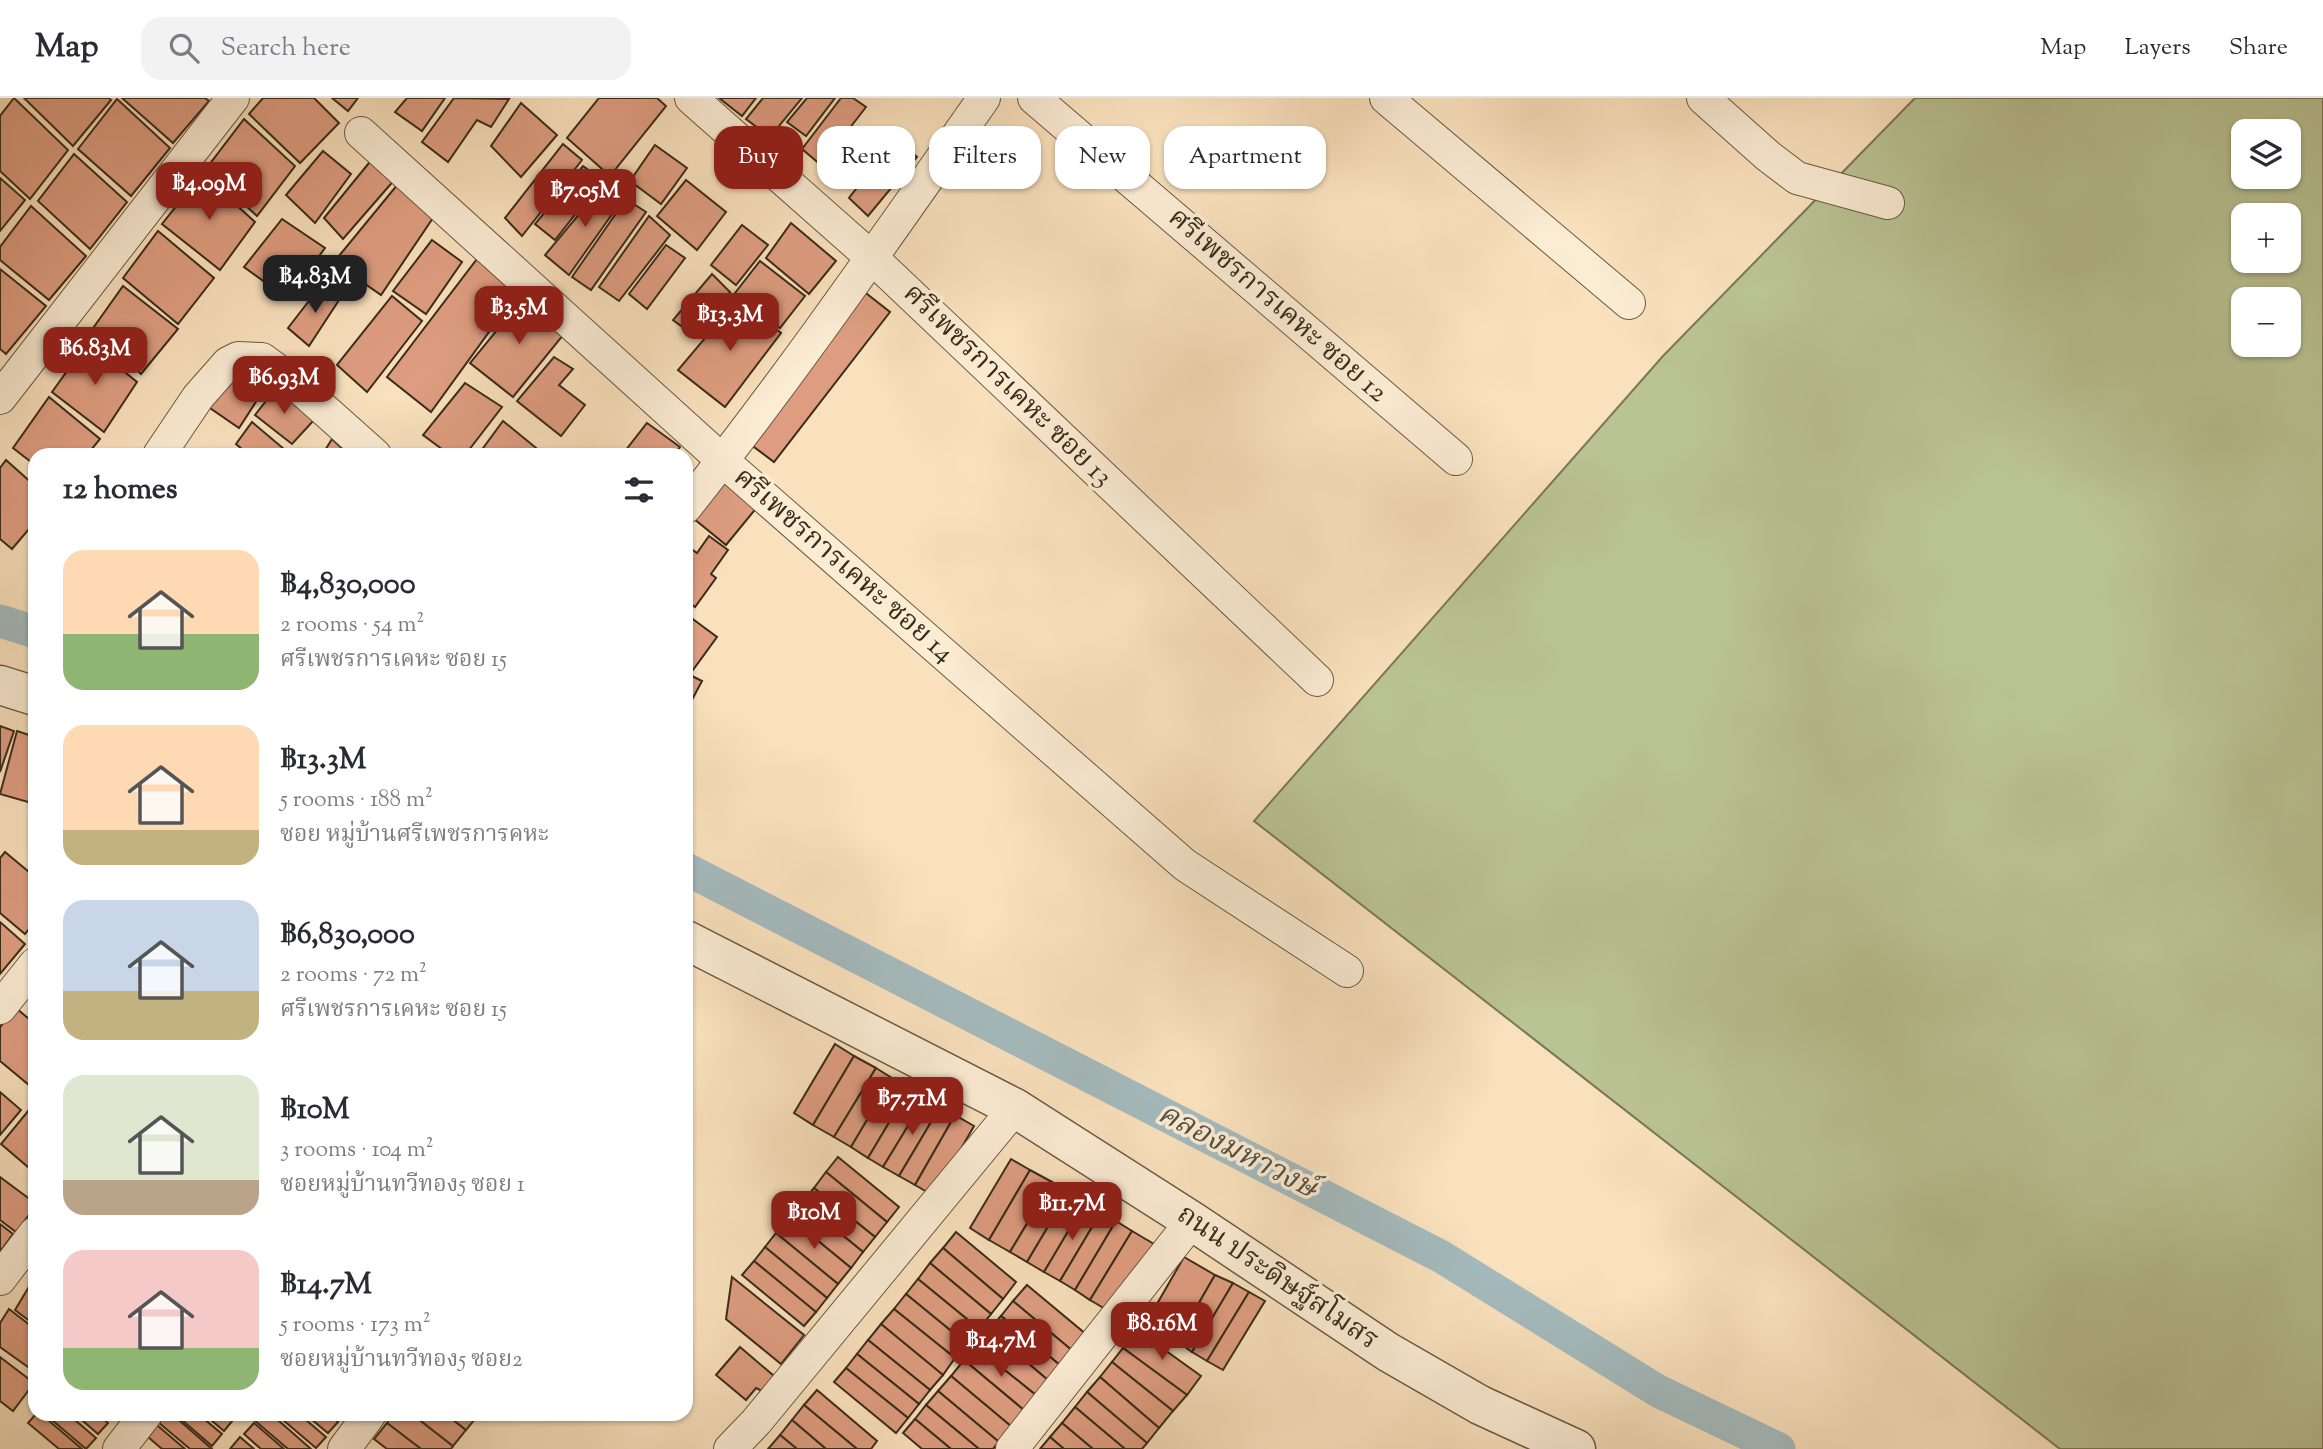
<!DOCTYPE html>
<meta charset="utf-8">
<style>
body{margin:0;font-family:"Sorts Mill Goudy","Noto Serif Thai",serif;background:#f2f2f3;color:#2b2b33;height:100vh;display:flex;flex-direction:column;font-size:26px;white-space:nowrap}
*{box-sizing:border-box;margin:0}
p{font-size:23px;color:#7c7c81}
.icon{flex:none;width:38px;height:38px;fill:none;stroke:currentColor;stroke-width:2;stroke-linecap:round;stroke-linejoin:round}
.map{position:relative;flex:1;overflow:hidden}
.sheet{position:absolute;left:28px;top:350px;width:665px;height:973px;display:flex;flex-direction:column;background:#fff;border-radius:21px;box-shadow:0 2px 5px #0004}
.sheet>*{flex:none}
.guide{position:absolute;left:714px;top:28px;width:665px;height:63px;display:flex;gap:14px}
.controls{position:absolute;left:2231px;top:21px;display:grid;gap:14px}
.controls a{display:grid;place-items:center;width:70px;height:70px;border-radius:14px;background:#fff;box-shadow:0 2px 5px #0004;font-size:35px}
.price{position:absolute;translate:-50% -60px;padding:0 16px;border-radius:14px;background:#8f2418;color:#fff;font-size:23px;line-height:46px;filter:drop-shadow(0 2px 4px #0008)}
.price::after{content:'';position:absolute;left:50%;top:42px;width:21px;height:16px;margin-left:-10px;background:inherit;clip-path:polygon(0 0,100% 0,50% 100%)}
.price.on{background:#222;color:#fff}
ul{padding:0;list-style:none}
li{display:flex;align-items:center;gap:21px;height:175px;padding:0 35px}
li span{display:grid;place-items:center;flex:none;width:196px;height:140px;border-radius:21px;color:#555}
li>.icon{margin-inline-start:auto}
span .icon{width:84px;height:84px;fill:#fffc;stroke-width:1}
li b{font-size:30px}
h2{display:flex;justify-content:space-between;align-items:center;height:84px;padding:0 35px;font-size:30px}
.tag{padding:0 24px;border-radius:21px;background:#fff;box-shadow:0 2px 5px #0004;font-size:24px;line-height:63px}
.tag.on{background:#8f2418;color:#fff}
header{display:flex;align-items:center;gap:42px;box-sizing:border-box;height:98px;padding:0 35px;background:#fff;border-bottom:2px solid #e1e1e2}
header strong{font-size:33px}
nav{display:flex;gap:38px;margin-inline-start:auto;font-size:24px}
.search{width:490px;height:63px;background:#f2f2f3;display:flex;align-items:center;gap:18px;box-sizing:border-box;padding:0 24px;border-radius:21px;color:#7c7c81;font-size:26px}
.map>svg:first-child{display:block}
.green{fill:#bac394;stroke:#7a7857;stroke-width:2;fill-rule:evenodd}
.lines{fill:none;stroke-linecap:round;stroke-linejoin:round}
.canal{stroke:#a4babd;stroke-width:33}
.building{fill:#de9d80;stroke:#3a2c1a;stroke-width:2}
.minor-casing{stroke:#6a5943;stroke-width:34}
.tertiary-casing{stroke:#6a5943;stroke-width:41}
.minor{stroke:#fbecd4;stroke-width:32}
.tertiary{stroke:#fbecd4;stroke-width:38}
.labels{text-anchor:middle;dominant-baseline:central;stroke-width:7;stroke-linejoin:round;paint-order:stroke}
.street-label{font-size:28px;fill:#3a2c1a;stroke:#fbecd4}
.water-label{font-size:30px;font-style:italic;fill:#545043;stroke:#fbecd4}
</style>
<header>
<strong>Map</strong>
<div class="search"><svg class="icon" aria-label="search" viewBox="0 0 24 24"><circle cx="10" cy="10" r="6"/><path d="M15 15l6 6"/></svg>Search here</div>
<nav><a>Map</a><a>Layers</a><a>Share</a></nav>
</header>
<div class="map">
<svg width="2323" height="1351" viewBox="0 0 2323 1351">
<rect width="100%" height="100%" fill="#f9e1bd"/>
<filter id="stains"><feTurbulence type="fractalNoise" baseFrequency=".00286" numOctaves="4"/><feColorMatrix values="0 0 0 0 .2 0 0 0 0 .09 0 0 0 0 .02 0 0 0 .5 -.17"/></filter>
<radialGradient id="worn" r=".72"><stop offset=".6" stop-color="#630" stop-opacity="0"/><stop offset="1" stop-color="#630" stop-opacity=".3"/></radialGradient>
<path class="green" d="M1915,0h408v1351h-263l-806,-628 409,-465zM2244,33h45v46h-45zM2244,117h45v46h-45zM2244,201h45v46h-45z"/>
<g class="lines">
<g class="canal">
<path d="M0,523l35,11"/>
<path d="M686,771l756,388 216,134 121,58"/>
</g>
</g>
<g class="building">
<path d="M14,0l54,52 -38,49 -30,-28v-55z"/>
<path d="M24,0h85l2,2 -38,46z"/>
<path d="M122,0h83l4,3 -36,42z"/>
<path d="M263,0h51l25,25 -39,40 -51,-49z"/>
<path d="M332,0h26l-10,13z"/>
<path d="M407,0h38l-23,33 -27,-19z"/>
<path d="M454,0l55,1 -18,28 -14,-7 -29,42 -26,-20z"/>
<path d="M599,0h58l9,8 -56,70 -43,-38z"/>
<path d="M719,0h37l-14,18z"/>
<path d="M763,0h39l-32,39 -24,-18z"/>
<path d="M807,0h28l-29,38 -19,-14z"/>
<path d="M841,0h12l13,9 -45,58 -19,-16z"/>
<path d="M117,1l53,49 -39,48 -53,-47z"/>
<path d="M521,5l36,32 -36,42 -30,-31z"/>
<path d="M244,21l51,47 -38,50 -51,-47z"/>
<path d="M895,41l22,18 -49,59 -19,-18z"/>
<path d="M563,46l19,16 -60,76 -17,-18z"/>
<path d="M655,47l32,23 -26,36 -31,-23z"/>
<path d="M323,53l28,23 -36,49 -29,-28z"/>
<path d="M74,56l53,48 -37,47 -52,-48z"/>
<path d="M373,60l23,20 -53,61 -19,-21z"/>
<path d="M583,68l19,14 -47,60 -20,-16z"/>
<path d="M202,76l53,48 -35,48 -58,-46z"/>
<path d="M0,80l25,22 -25,31z"/>
<path d="M686,82l40,32 -29,38 -40,-34z"/>
<path d="M606,84l19,14 -56,79 -24,-20z"/>
<path d="M398,86l37,31 -54,80 -47,-33z"/>
<path d="M626,101l20,13 -55,78 -19,-13z"/>
<path d="M31,108l55,50 -37,44 -49,-40v-13z"/>
<path d="M649,118l21,19 -51,66 -20,-14z"/>
<path d="M282,121l43,29 -37,51 -44,-32z"/>
<path d="M791,125l45,38 -27,33 -43,-36z"/>
<path d="M742,127l26,20 -32,40 -25,-20z"/>
<path d="M158,133l56,47 -36,46 -55,-46z"/>
<path d="M432,142l30,22 -36,52 -33,-23z"/>
<path d="M666,147l19,13 -38,51 -18,-15z"/>
<path d="M477,161l41,33 -87,120 -44,-35z"/>
<path d="M760,163l45,35 -25,32 -45,-35z"/>
<path d="M0,171l46,37 -40,48 -6,-5z"/>
<path d="M712,176l18,18 -34,45 -23,-17z"/>
<path d="M322,186l19,13 -32,49 -21,-18z"/>
<path d="M123,188l55,43 -37,45 -50,-43z"/>
<path d="M862,192l28,22 -116,150 -28,-21z"/>
<path d="M392,198l30,25 -55,71 -30,-27z"/>
<path d="M525,198l43,33 -55,68 -43,-34z"/>
<path d="M737,202l44,33 -56,74 -47,-37z"/>
<path d="M88,244l49,40 -33,50 -52,-40z"/>
<path d="M554,259l19,12 -14,16 26,20 -24,31 -44,-35z"/>
<path d="M231,271l32,22 -24,37 -32,-22z"/>
<path d="M465,285l37,24 -37,48h-15l-27,-20z"/>
<path d="M277,289l37,33 -22,24 -37,-29z"/>
<path d="M49,299l51,42 -13,16h-52v10l-22,-17z"/>
<path d="M503,323l38,31 -2,3h-61z"/>
<path d="M252,324l39,33h-42l-13,-11z"/>
<path d="M647,325l33,24 -6,8h-52z"/>
<path d="M332,341l17,16h-27z"/>
<path d="M6,362l29,26v36l-23,27 -12,-10v-71z"/>
<path d="M725,381l33,27 -32,39 -33,-27z"/>
<path d="M709,438l19,14 -17,24 5,4 -21,29 -9,-7v-55l11,8z"/>
<path d="M686,516l31,23 -27,37 -4,-3z"/>
<path d="M686,575l16,8 -16,30z"/>
<path d="M0,628l14,5 -14,41z"/>
<path d="M17,633l18,6v67l-35,-10z"/>
<path d="M5,754l30,25v44l-10,13 -25,-21v-55z"/>
<path d="M0,824l25,22 -25,30z"/>
<path d="M16,910l19,16v66l-35,-29v-34z"/>
<path d="M835,946l19,12 -41,69 -19,-12z"/>
<path d="M854,958l22,12 -42,69 -21,-12z"/>
<path d="M876,970l16,10 -41,69 -17,-10z"/>
<path d="M892,980l17,11 -41,69 -17,-11z"/>
<path d="M909,991l16,9 -42,69 -15,-9z"/>
<path d="M0,994l21,18 -21,25z"/>
<path d="M925,1000l15,9 -41,69 -16,-9z"/>
<path d="M33,1007l2,1v67l-34,-29z"/>
<path d="M940,1009l15,8 -40,70 -16,-9z"/>
<path d="M955,1017l19,11 -40,70 -19,-11z"/>
<path d="M838,1059l61,50 -12,15 -61,-50z"/>
<path d="M1011,1061l19,11 -41,70 -19,-12z"/>
<path d="M1030,1072l22,12 -42,70 -21,-12z"/>
<path d="M826,1074l61,50 -12,15 -61,-49z"/>
<path d="M0,1079l35,26v4l-19,25 -16,-12z"/>
<path d="M1052,1084l16,11 -41,69 -17,-10z"/>
<path d="M814,1090l61,49 -12,15 -61,-50z"/>
<path d="M1068,1095l17,10 -41,69 -17,-10z"/>
<path d="M802,1104l61,50 -12,16 -62,-51z"/>
<path d="M1085,1105l16,9 -41,69 -16,-9z"/>
<path d="M1101,1114l15,9 -41,69 -15,-9z"/>
<path d="M789,1119l62,51 -13,16 -62,-51z"/>
<path d="M1116,1123l16,10 -42,69 -15,-10z"/>
<path d="M0,1126l13,10 -13,18z"/>
<path d="M1132,1133l22,13 -42,69 -22,-13z"/>
<path d="M956,1134l60,50 -13,17 -60,-51z"/>
<path d="M776,1135l62,51 -11,14 -62,-51z"/>
<path d="M765,1149l62,51 -11,14 -62,-51z"/>
<path d="M943,1150l60,51 -12,15 -61,-51z"/>
<path d="M1184,1159l31,18 -38,66 -31,-18z"/>
<path d="M754,1163l62,51 -12,14 -62,-51z"/>
<path d="M930,1165l61,51 -12,15 -61,-50z"/>
<path d="M1215,1177l18,8 -41,69 -15,-11z"/>
<path d="M732,1179l72,58 -23,29 -55,-45z"/>
<path d="M918,1181l61,50 -12,15 -61,-50z"/>
<path d="M33,1182l2,2v43l-20,-15z"/>
<path d="M1233,1185l16,9 -42,69 -15,-9z"/>
<path d="M1027,1187l60,50 -13,17 -61,-51z"/>
<path d="M1249,1194l16,9 -42,69 -16,-9z"/>
<path d="M906,1196l61,50 -12,14 -61,-49z"/>
<path d="M1013,1203l61,51 -13,14 -60,-50z"/>
<path d="M9,1211l26,20v43l-35,-25v-24z"/>
<path d="M894,1211l61,49 -12,17 -62,-51z"/>
<path d="M1001,1218l60,50 -12,15 -60,-51z"/>
<path d="M881,1226l62,51 -13,15 -62,-50z"/>
<path d="M989,1232l60,51 -12,15 -62,-50z"/>
<path d="M1137,1232l64,46 -14,19 -64,-47z"/>
<path d="M868,1242l62,50 -11,14 -62,-50z"/>
<path d="M975,1248l62,50 -12,15 -61,-51z"/>
<path d="M740,1249l34,29 -12,15 -6,-3 -10,12 -30,-25z"/>
<path d="M1123,1250l64,47 -14,16 -61,-49z"/>
<path d="M857,1256l62,50 -11,14 -62,-50z"/>
<path d="M0,1259l34,26 -21,28 -13,-10z"/>
<path d="M964,1262l61,51 -13,16 -61,-51z"/>
<path d="M1112,1264l61,49 -14,17 -59,-51z"/>
<path d="M846,1270l62,50 -12,15 -62,-51z"/>
<path d="M951,1278l61,51 -13,15 -61,-51z"/>
<path d="M1100,1279l59,51 -12,15 -60,-51z"/>
<path d="M817,1292l60,51 -6,8h-14l-53,-44z"/>
<path d="M938,1293l61,51 -6,7h-14l-53,-44z"/>
<path d="M1087,1294l60,51 -5,6h-17l-50,-42z"/>
<path d="M804,1307l53,44h-31l-34,-29z"/>
<path d="M926,1307l53,44h-28l-36,-30z"/>
<path d="M1075,1309l50,42h-32l-31,-26z"/>
<path d="M36,1316h5l41,35h-23l-31,-26z"/>
<path d="M45,1316h23l28,24 -10,11z"/>
<path d="M75,1316h23l10,9 -10,11z"/>
<path d="M155,1316h17l40,35h-22l-38,-32z"/>
<path d="M175,1316h23l24,20 -10,12z"/>
<path d="M204,1316h22l7,6 -9,11z"/>
<path d="M260,1316h11l40,35h-23l-34,-29z"/>
<path d="M276,1316h23l27,23 -10,11z"/>
<path d="M305,1316h24l9,8 -10,11z"/>
<path d="M393,1316h19l41,32 -2,3h-30l-34,-26z"/>
<path d="M412,1316h34l20,16 -13,16z"/>
<path d="M446,1316h30l2,1 -12,15z"/>
<path d="M915,1321l36,30h-29l-19,-16z"/>
<path d="M151,1322l34,29h-23l-21,-18z"/>
<path d="M792,1322l34,29h-29l-17,-14z"/>
<path d="M254,1325l30,26h-23l-17,-15z"/>
<path d="M387,1325l34,26h-34l-13,-10z"/>
<path d="M1062,1325l31,26h-29l-14,-12z"/>
<path d="M780,1337l17,14h-29z"/>
<path d="M240,1339l14,12h-24z"/>
<path d="M1050,1339l14,12h-24z"/>
</g>
<g class="lines">
<g class="minor-casing">
<g id="minor">
<path d="M691,0l180,159 446,423"/>
<path d="M1034,0l422,361"/>
<path d="M1386,0l243,205"/>
<path d="M1703,0l65,58 29,22 91,25"/>
<path d="M361,35l362,328 462,404 162,106"/>
<path d="M0,300l233,-300"/>
<path d="M159,357l39,-58 30,-34 10,-5 24,1 30,22 83,74"/>
<path d="M686,409c105,-132 201,-271 298,-409"/>
<path d="M0,910l35,-44"/>
<path d="M0,1181l35,-46"/>
<path d="M119,1351l27,-35"/>
<path d="M344,1351l26,-35"/>
<path d="M730,1351l26,-27 259,-314"/>
<path d="M1012,1351l180,-228"/>
</g>
</g>
<g class="tertiary-casing">
<g id="tertiary">
<path d="M0,587l35,11"/>
<path d="M686,842l329,168 177,113 196,131 92,53 96,44"/>
</g>
</g>
<use href="#minor" class="minor"/>
<use href="#tertiary" class="tertiary"/>
</g>
<g class="labels">
<g class="street-label">
<text transform="translate(1277 208) rotate(41)">ศรีเพชรการเคหะ ซอย 12</text>
<text transform="translate(1007 288) rotate(44)">ศรีเพชรการเคหะ ซอย 13</text>
<text transform="translate(843 468) rotate(41)">ศรีเพชรการเคหะ ซอย 14</text>
<text transform="translate(1277 1180) rotate(34)">ถนน ประดิษฐ์สโมสร</text>
</g>
<g class="water-label">
<text transform="translate(1237 1054) rotate(27)">คลองมหาวงษ์</text>
</g>
</g>
<rect width="100%" height="100%" filter="url(#stains)"/>
<rect width="100%" height="100%" fill="url(#worn)"/>
</svg>
<div class="controls">
<a><svg class="icon" aria-label="layers" viewBox="0 0 24 24"><path d="M12 4l9 5-9 5-9-5zM3 14l9 5 9-5"/></svg></a>
<a>+</a>
<a>−</a>
</div>
<b class="price" style="left:209px;top:124px">฿4.09M</b>
<b class="price" style="left:585px;top:131px">฿7.05M</b>
<b class="price on" style="left:315px;top:217px">฿4.83M</b>
<b class="price" style="left:519px;top:248px">฿3.5M</b>
<b class="price" style="left:730px;top:255px">฿13.3M</b>
<b class="price" style="left:95px;top:289px">฿6.83M</b>
<b class="price" style="left:284px;top:318px">฿6.93M</b>
<b class="price" style="left:912px;top:1039px">฿7.71M</b>
<b class="price" style="left:1072px;top:1144px">฿11.7M</b>
<b class="price" style="left:814px;top:1153px">฿10M</b>
<b class="price" style="left:1162px;top:1264px">฿8.16M</b>
<b class="price" style="left:1001px;top:1281px">฿14.7M</b>
<div class="guide">
<a class="tag on">Buy</a>
<a class="tag">Rent</a>
<a class="tag">Filters</a>
<a class="tag">New</a>
<a class="tag">Apartment</a>
</div>
<section class="sheet">
<h2>12 homes<svg class="icon" aria-label="filters" viewBox="0 0 24 24"><path d="M4 7h16M4 17h16"/><circle cx="9" cy="7" r="2"/><circle cx="15" cy="17" r="2"/></svg></h2>
<ul>
<li><span style="background:linear-gradient(#ffd9b3 60%,#8fb573 0)"><svg class="icon" aria-label="home" viewBox="0 0 24 24"><path d="M3 11l9-7 9 7M6 9v11h12V9"/></svg></span><div><b>฿4,830,000</b><p>2 rooms · 54 m²</p><p>ศรีเพชรการเคหะ ซอย 15</p></div></li>
<li><span style="background:linear-gradient(#ffd9b3 75%,#c2b280 0)"><svg class="icon" aria-label="home" viewBox="0 0 24 24"><path d="M3 11l9-7 9 7M6 9v11h12V9"/></svg></span><div><b>฿13.3M</b><p>5 rooms · 188 m²</p><p>ซอย หมู่บ้านศรีเพชรการคหะ</p></div></li>
<li><span style="background:linear-gradient(#c9d6e8 65%,#c2b280 0)"><svg class="icon" aria-label="home" viewBox="0 0 24 24"><path d="M3 11l9-7 9 7M6 9v11h12V9"/></svg></span><div><b>฿6,830,000</b><p>2 rooms · 72 m²</p><p>ศรีเพชรการเคหะ ซอย 15</p></div></li>
<li><span style="background:linear-gradient(#dfe7d0 75%,#b9a48a 0)"><svg class="icon" aria-label="home" viewBox="0 0 24 24"><path d="M3 11l9-7 9 7M6 9v11h12V9"/></svg></span><div><b>฿10M</b><p>3 rooms · 104 m²</p><p>ซอยหมู่บ้านทวีทอง5 ซอย 1</p></div></li>
<li><span style="background:linear-gradient(#f6c9c9 70%,#8fb573 0)"><svg class="icon" aria-label="home" viewBox="0 0 24 24"><path d="M3 11l9-7 9 7M6 9v11h12V9"/></svg></span><div><b>฿14.7M</b><p>5 rooms · 173 m²</p><p>ซอยหมู่บ้านทวีทอง5 ซอย2</p></div></li>
</ul>
</section>
</div>
